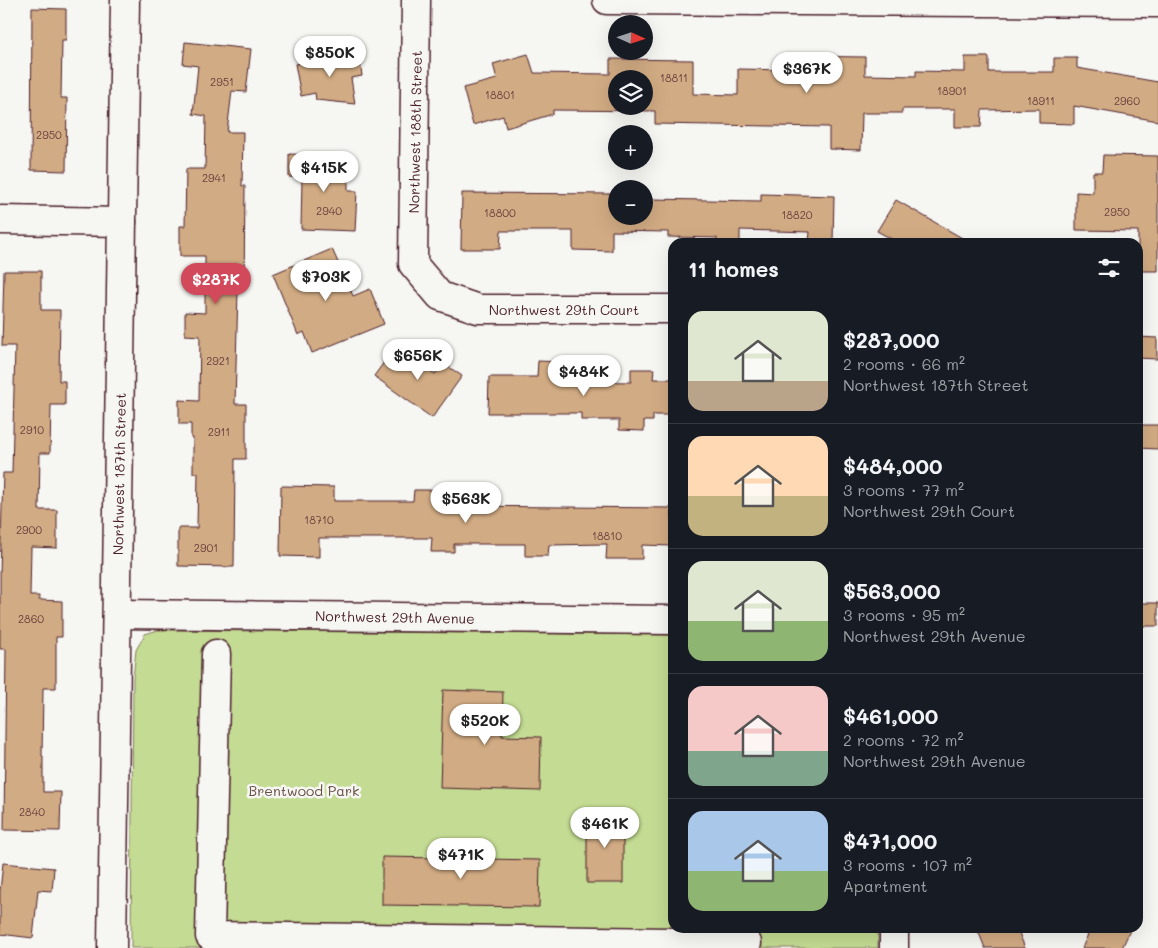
<!DOCTYPE html>
<meta charset="utf-8">
<style>
body{margin:0;font-family:Mali,sans-serif;background:#242831;color:#f1f3f6;height:100vh;display:flex;flex-direction:column;font-size:19px;white-space:nowrap}
*{box-sizing:border-box;margin:0}
p{font-size:16px;color:#9ea1a6}
.icon{flex:none;width:28px;height:28px;fill:none;stroke:currentColor;stroke-width:2;stroke-linecap:round;stroke-linejoin:round}
.map{position:relative;flex:1;overflow:hidden}
.side{position:absolute;left:668px;top:238px;width:475px;height:695px;display:flex;flex-direction:column;background:#171b24;border-radius:15px;box-shadow:0 5px 20px #0002}
.side>*{flex:none}
.needle{width:32px;rotate:93deg}
.buttons{position:absolute;left:608px;top:15px;display:grid;gap:10px}
.buttons a{display:grid;place-items:center;width:45px;height:45px;border-radius:50%;background:#171b24;box-shadow:0 5px 20px #0002;font-size:25px}
.price{position:absolute;translate:-50% -42px;padding:0 11px;border-radius:18px;background:#fff;color:#222;font-size:16px;line-height:32px;filter:drop-shadow(0 1px 2px #0008)}
.price::after{content:'';position:absolute;left:50%;top:30px;width:15px;height:11px;margin-left:-8px;background:inherit;clip-path:polygon(0 0,100% 0,50% 100%)}
.price.active{background:#d1495b;color:#fff}
ul{padding:0;list-style:none}
li{display:flex;align-items:center;gap:15px;height:125px;padding:0 20px}
li+li{border-top:1px solid #363941}
li span{display:grid;place-items:center;flex:none;width:140px;height:100px;border-radius:15px;color:#555}
li>.icon{margin-inline-start:auto}
span .icon{width:60px;height:60px;fill:#fffc;stroke-width:1}
li b{font-size:21px}
h2{display:flex;justify-content:space-between;align-items:center;height:60px;padding:0 20px;font-size:21px}
.map>svg:first-child{display:block}
.green{fill:#c3db92;stroke:#867d5e}
.building{fill:#d1ab83;stroke:#4a1f2b;fill-rule:evenodd}
.lines{fill:none;stroke-linecap:round;stroke-linejoin:round}
.minor-casing{stroke:#4a1f2b;stroke-width:31}
.minor{stroke:#f6f6f2;stroke-width:28}
.labels{text-anchor:middle;dominant-baseline:central;stroke-width:5;stroke-linejoin:round;paint-order:stroke}
.number-label{font-size:11px;fill:#6c4241}
.street-label{font-size:14px;fill:#4a1f2b;stroke:#f6f6f2}
.park-label{font-size:14px;fill:#684e45;stroke:#f6f6f2}
</style>
<div class="map">
<svg width="1158" height="948" viewBox="0 0 1158 948">
<rect width="100%" height="100%" fill="#f6f6f2"/>
<filter id="ink" filterUnits="userSpaceOnUse"><feTurbulence type="fractalNoise" baseFrequency=".02" numOctaves="2"/><feDisplacementMap in="SourceGraphic" scale="10" xChannelSelector="R" yChannelSelector="G"/><feConvolveMatrix kernelMatrix="1 2 1 2 8 2 1 2 1" color-interpolation-filters="sRGB"/></filter>
<g filter="url(#ink)">
<path class="green" d="M158,630l514,5v293h206v20h-747l2,-269 3,-29 9,-16z"/>
<g class="building">
<path d="M32,8l34,1v31h-4l-1,58h6l-1,73 -35,-1z"/>
<path d="M185,42l66,7 -5,43 -14,-1 -5,41h16l-1,54h3l-1,104h-6l-3,114h11v55h-11l-1,108 -56,-1v-38h19l1,-55h-5v-35h-2v-14h-12v-24l20,1 1,-65 -15,-1v-23l20,1v-57h-25v-30h5l1,-57h19l1,-53 -13,-2 5,-48 -15,-2z"/>
<path d="M359,54l3,22 -11,2 4,26 -39,-4 -1,-7 -14,3 -6,-32z"/>
<path d="M528,54l6,19 76,1v-15l83,1v34l45,1v-26l49,1v-14l78,1v18l51,1v-5l49,1v-15h24v15h65v-14h23v10l81,14v39l-84,-15v18l-35,-1v-14l-57,1 -1,17h-26v-18h-53v4h-40l-1,37 -32,-1v-22l-174,-3v-13l-102,-1v4l-47,14 -3,-12 -30,9 -10,-37 34,-9 -4,-15zM616,79h28v27h-28z"/>
<path d="M289,154l50,2v18h9v17h9l-2,40 -54,-2 1,-51 -13,-1z"/>
<path d="M1103,155l55,1v115h-20v-40l-62,-1v-38l17,1v-21h9z"/>
<path d="M462,193l154,1v22h28v-22h6v5l111,2v-7l73,2 -1,46h-24l1,-10 -70,-2v12h-23v-4l-49,-1v-5l-56,-1v20l-39,-1v-19h-72l-1,18h-39z"/>
<path d="M896,200l73,42h-72l-20,-11z"/>
<path d="M332,249l21,47 17,-7 14,35 -72,29 -8,-21 -6,3 -25,-61z"/>
<path d="M4,271h37v39h19l-1,71h6v24h-14l-1,48h-10l-1,57h18v38l-26,-1 -1,49h9v4l23,1v36h-6v51h-13l-1,68h1v36h18l-1,39 -56,-1 2,-181h-6v-75l3,-101h9l3,-127h-13z"/>
<path d="M1138,337l19,1v21l-19,-1z"/>
<path d="M396,346l39,28 8,-11 19,13 -30,42 -58,-42z"/>
<path d="M538,361l23,1 -1,19 71,1v-13h23l-1,10h19v36h-19v6h-9v10l-25,-1v-10h-38v-7h-93l1,-36h48z"/>
<path d="M1138,425h20v24l-20,-1z"/>
<path d="M281,486l53,1v14h79l1,-11h25v11h15v5l218,2v38l-30,-1v14h-36l1,-15 -58,1 -1,11h-23v-12h-71v8h-23l1,-14h-113v19l-39,-1z"/>
<rect x="1138" y="603" width="20" height="23"/>
<path d="M443,690l60,2 -1,44 39,1 -1,54 -100,-3z"/>
<rect x="587" y="814" width="36" height="69"/>
<path d="M438,845l47,1 -1,13 56,1 -1,47 -157,-2v-48l56,1z"/>
<path d="M3,863l51,5 -2,23 -14,-1 -5,48 -33,-4v-43z"/>
<path d="M977,928h40l8,20h-40z"/>
<path d="M1091,928h40l-9,20h-40z"/>
</g>
<g class="lines">
<g class="minor-casing">
<g id="minor">
<path d="M416,0l-3,264 27,32 38,13h194"/>
<path d="M607,0l551,3"/>
<path d="M0,220l122,2"/>
<path d="M118,614l554,6"/>
<path d="M216,654l-6,282 537,7"/>
<path d="M112,948l13,-948"/>
<path d="M894,948v-20"/>
</g>
</g>
<use href="#minor" class="minor"/>
</g>
</g>
<g class="labels">
<g class="number-label">
<text x="674" y="77">18811</text>
<text x="222" y="81">2951</text>
<text x="952" y="90">18901</text>
<text x="500" y="94">18801</text>
<text x="1041" y="100">18911</text>
<text x="1127" y="100">2960</text>
<text x="49" y="134">2950</text>
<text x="214" y="177">2941</text>
<text x="329" y="210">2940</text>
<text x="1117" y="211">2950</text>
<text x="500" y="212">18800</text>
<text x="797" y="214">18820</text>
<text x="218" y="360">2921</text>
<text x="32" y="429">2910</text>
<text x="219" y="431">2911</text>
<text x="319" y="519">18710</text>
<text x="29" y="529">2900</text>
<text x="607" y="535">18810</text>
<text x="206" y="547">2901</text>
<text x="31" y="618">2860</text>
<text x="32" y="811">2840</text>
</g>
<g class="street-label">
<text transform="translate(415 132) rotate(-89)">Northwest 188th Street</text>
<text x="564" y="309">Northwest 29th Court</text>
<text transform="translate(119 474) rotate(-89)">Northwest 187th Street</text>
<text transform="translate(395 617) rotate(1)">Northwest 29th Avenue</text>
</g>
<g class="park-label">
<text x="304" y="790">Brentwood Park</text>
</g>
</g>
</svg>
<div class="buttons">
<a><svg class="needle" viewBox="-14 -14 28 28"><path d="M0-13l5 13h-10z" fill="#e53935"/><path d="M0 13l5-13h-10z" fill="#9ea1a6"/></svg></a>
<a><svg class="icon" aria-label="layers" viewBox="0 0 24 24"><path d="M12 4l9 5-9 5-9-5zM3 14l9 5 9-5"/></svg></a>
<a>+</a>
<a>−</a>
</div>
<b class="price" style="left:330px;top:78px">$850K</b>
<b class="price" style="left:807px;top:94px">$367K</b>
<b class="price" style="left:324px;top:193px">$415K</b>
<b class="price" style="left:326px;top:302px">$703K</b>
<b class="price active" style="left:216px;top:305px">$287K</b>
<b class="price" style="left:418px;top:381px">$656K</b>
<b class="price" style="left:584px;top:397px">$484K</b>
<b class="price" style="left:466px;top:524px">$563K</b>
<b class="price" style="left:485px;top:746px">$520K</b>
<b class="price" style="left:605px;top:849px">$461K</b>
<b class="price" style="left:461px;top:880px">$471K</b>
<section class="side">
<h2>11 homes<svg class="icon" aria-label="filters" viewBox="0 0 24 24"><path d="M4 7h16M4 17h16"/><circle cx="9" cy="7" r="2"/><circle cx="15" cy="17" r="2"/></svg></h2>
<ul>
<li><span style="background:linear-gradient(#dfe7d0 70%,#b9a48a 0)"><svg class="icon" aria-label="home" viewBox="0 0 24 24"><path d="M3 11l9-7 9 7M6 9v11h12V9"/></svg></span><div><b>$287,000</b><p>2 rooms · 66 m²</p><p>Northwest 187th Street</p></div></li>
<li><span style="background:linear-gradient(#ffd9b3 60%,#c2b280 0)"><svg class="icon" aria-label="home" viewBox="0 0 24 24"><path d="M3 11l9-7 9 7M6 9v11h12V9"/></svg></span><div><b>$484,000</b><p>3 rooms · 77 m²</p><p>Northwest 29th Court</p></div></li>
<li><span style="background:linear-gradient(#dfe7d0 60%,#8fb573 0)"><svg class="icon" aria-label="home" viewBox="0 0 24 24"><path d="M3 11l9-7 9 7M6 9v11h12V9"/></svg></span><div><b>$563,000</b><p>3 rooms · 95 m²</p><p>Northwest 29th Avenue</p></div></li>
<li><span style="background:linear-gradient(#f6c9c9 65%,#7fa58c 0)"><svg class="icon" aria-label="home" viewBox="0 0 24 24"><path d="M3 11l9-7 9 7M6 9v11h12V9"/></svg></span><div><b>$461,000</b><p>2 rooms · 72 m²</p><p>Northwest 29th Avenue</p></div></li>
<li><span style="background:linear-gradient(#a9c7e8 60%,#8fb573 0)"><svg class="icon" aria-label="home" viewBox="0 0 24 24"><path d="M3 11l9-7 9 7M6 9v11h12V9"/></svg></span><div><b>$471,000</b><p>3 rooms · 107 m²</p><p>Apartment</p></div></li>
</ul>
</section>
</div>
